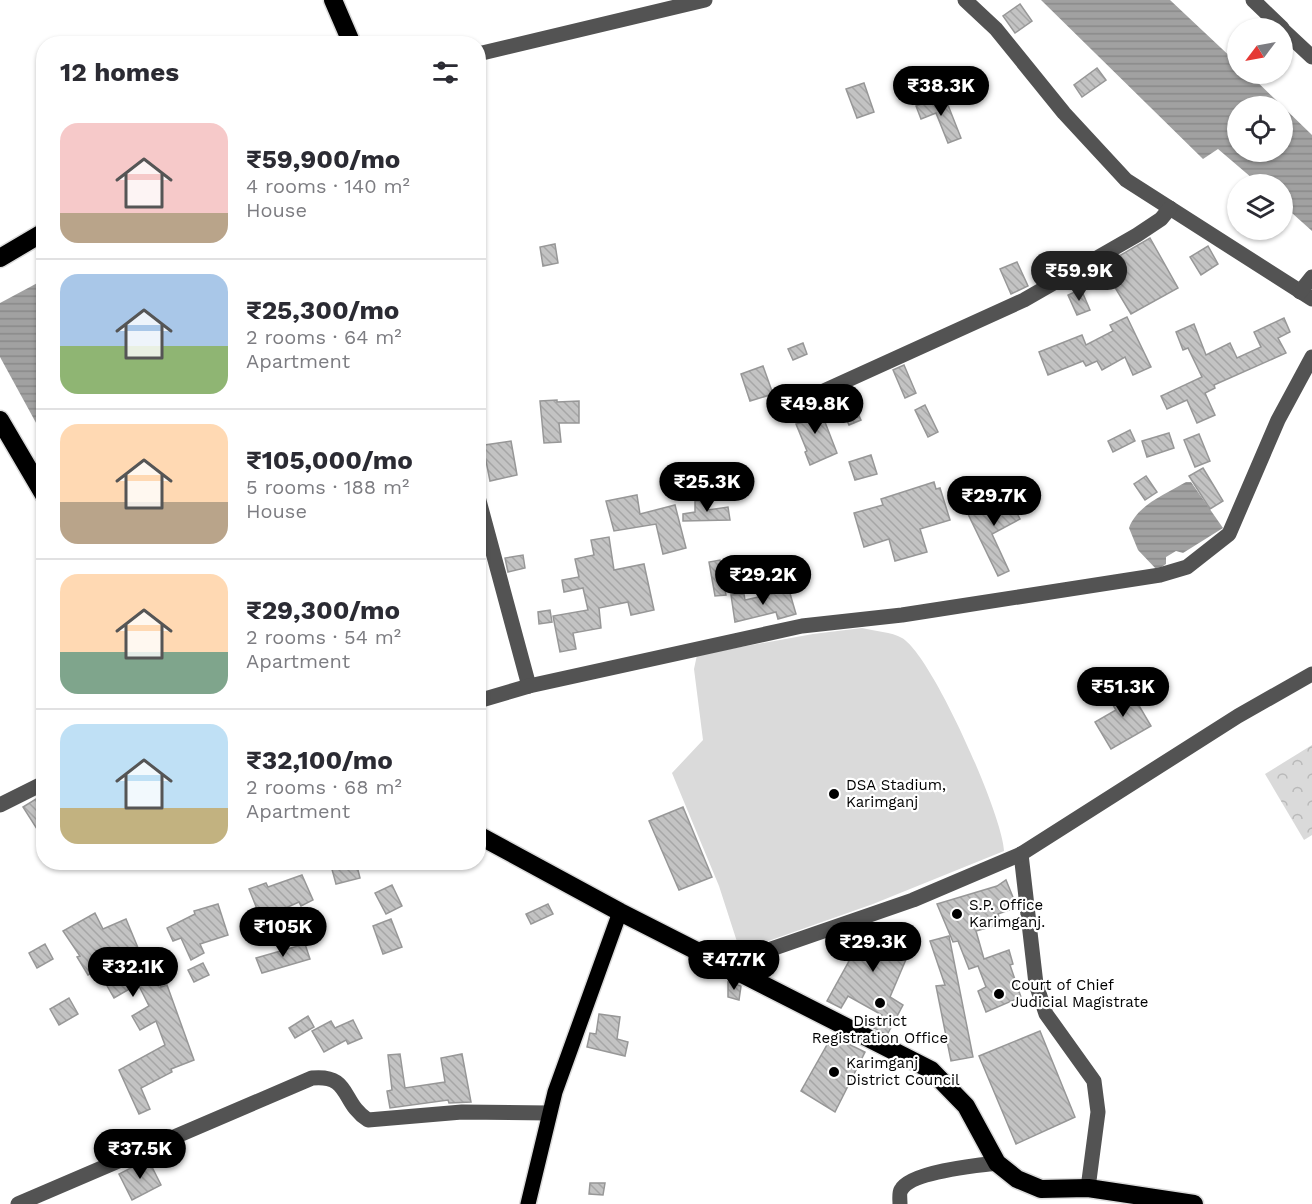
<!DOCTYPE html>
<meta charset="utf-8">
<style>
body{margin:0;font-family:"Work Sans",sans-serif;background:#f7f7f7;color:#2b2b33;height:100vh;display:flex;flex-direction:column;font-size:22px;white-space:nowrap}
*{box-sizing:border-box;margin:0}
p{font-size:20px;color:#7c7c81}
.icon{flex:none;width:33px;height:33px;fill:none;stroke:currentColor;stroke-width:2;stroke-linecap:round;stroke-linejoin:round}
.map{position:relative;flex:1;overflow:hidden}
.sheet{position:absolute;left:36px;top:36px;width:450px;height:834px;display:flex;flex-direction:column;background:#fff;border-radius:24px;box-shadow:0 2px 4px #0004}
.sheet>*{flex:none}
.needle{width:39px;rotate:238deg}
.fabs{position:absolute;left:1227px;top:18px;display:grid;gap:12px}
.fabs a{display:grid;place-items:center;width:66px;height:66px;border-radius:50%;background:#fff;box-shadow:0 2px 4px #0004;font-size:30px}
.price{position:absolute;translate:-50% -51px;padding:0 14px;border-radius:21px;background:#000;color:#fff;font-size:20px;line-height:39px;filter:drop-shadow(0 2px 3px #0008)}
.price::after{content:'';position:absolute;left:50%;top:36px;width:18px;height:14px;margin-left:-9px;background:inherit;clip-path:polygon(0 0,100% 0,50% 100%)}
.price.active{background:#222;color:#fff}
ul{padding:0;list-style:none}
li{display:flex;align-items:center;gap:18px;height:150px;padding:0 24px}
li+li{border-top:2px solid #e1e1e2}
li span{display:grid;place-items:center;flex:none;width:168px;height:120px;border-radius:18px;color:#555}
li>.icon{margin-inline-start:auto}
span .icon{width:72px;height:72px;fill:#fffc;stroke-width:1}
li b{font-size:26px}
h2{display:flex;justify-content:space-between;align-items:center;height:72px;padding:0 24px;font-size:26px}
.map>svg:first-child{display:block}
.forest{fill:url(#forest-crowns)}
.garden{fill:#dadada}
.water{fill:url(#water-rules);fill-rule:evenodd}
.building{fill:url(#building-back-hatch);stroke:#979797;stroke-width:1.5}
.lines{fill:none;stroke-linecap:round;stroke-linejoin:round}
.major-casing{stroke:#dbdbdb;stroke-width:18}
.highway-casing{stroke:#dbdbdb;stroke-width:21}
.minor{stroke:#535353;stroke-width:15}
.major{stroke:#000;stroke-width:15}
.highway{stroke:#000;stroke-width:18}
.poi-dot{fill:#000;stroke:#fff;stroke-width:2}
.labels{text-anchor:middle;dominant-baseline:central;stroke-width:4.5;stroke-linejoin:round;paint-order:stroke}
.poi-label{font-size:15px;fill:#000;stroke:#fff;text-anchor:start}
</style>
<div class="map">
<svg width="1312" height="1204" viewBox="0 0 1312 1204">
<defs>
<pattern id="forest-crowns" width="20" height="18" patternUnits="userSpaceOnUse" patternTransform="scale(1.5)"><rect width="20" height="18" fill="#dadada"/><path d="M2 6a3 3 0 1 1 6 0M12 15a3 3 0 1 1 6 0" fill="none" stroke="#b9b9b9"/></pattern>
<pattern id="water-rules" width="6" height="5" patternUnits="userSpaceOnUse" patternTransform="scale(1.5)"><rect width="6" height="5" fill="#a1a1a1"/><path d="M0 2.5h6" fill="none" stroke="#898989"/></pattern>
<pattern id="building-back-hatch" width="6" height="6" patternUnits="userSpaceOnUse" patternTransform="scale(1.5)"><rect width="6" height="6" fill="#c3c3c3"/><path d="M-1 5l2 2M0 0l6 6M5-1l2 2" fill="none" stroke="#a6a6a6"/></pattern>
</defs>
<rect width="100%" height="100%" fill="#fff"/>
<path class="forest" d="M1312,745v90l-8,5 -39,-66z"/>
<path class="garden" d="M862,628c12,3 30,4 40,10 30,17 101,178 102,213l-131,53 -133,47 -21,-65 -47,-113 31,-33 -9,-71 3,-14 116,-21z"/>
<g class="water">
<path d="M1041,0h129l67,63 1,11h11l63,61v96l-29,-26 -1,-21h-23l-41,-35 -15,10zM1238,106h44v46h-44z"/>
<path d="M43,280l1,150 -3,2 -41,-75v-54z"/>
<path d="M1186,482h5l32,46 -40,25 -7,-2 -10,6v7l-9,6 -19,-20 -9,-22c8,-23 37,-34 57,-46z"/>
</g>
<g class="building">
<path d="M1020,4l12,17 -17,12 -12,-17z"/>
<path d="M1097,68l9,12 -24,17 -8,-12z"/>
<path d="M864,83l10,29 -17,6 -11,-29z"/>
<path d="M944,95l17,43 -13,5 -12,-30 -15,6 -5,-13z"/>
<path d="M1150,238l28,50 -47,26 -29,-48z"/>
<path d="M555,244l3,19 -15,3 -3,-19z"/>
<path d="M1208,246l10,18 -17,11 -11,-18z"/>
<path d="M1017,262l11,24 -17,8 -11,-25z"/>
<path d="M1081,289l9,21 -13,5 -9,-20z"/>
<path d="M1127,317l24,50 -18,8 -8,-18 -23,13 -5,-9 -11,5 -3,-5 -35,14 -9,-23 43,-17 4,10 27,-14 -3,-6z"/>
<path d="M1284,318l6,14 -12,6 8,15 -72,32 1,3 -10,5 10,22 -18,8 -10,-23 -20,9 -6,-13 41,-19 -14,-29 -5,2 -7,-18 18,-8 12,31 24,-12 7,15 24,-11 -7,-15z"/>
<path d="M803,343l4,11 -14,6 -5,-11z"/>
<path d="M904,365l12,28 -11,5 -12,-28z"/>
<path d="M763,366l10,28 -23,7 -9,-27z"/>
<path d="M850,395l11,25 -12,5 -11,-25z"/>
<path d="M557,400v2l22,-1v22h-20l2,19 -17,1 -4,-42z"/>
<path d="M818,404l19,49 -27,12 -5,-13 2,-1 -11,-27 4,-1 -4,-10z"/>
<path d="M925,405l13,27 -10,5 -13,-27z"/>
<path d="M1130,430l5,11 -22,11 -5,-11z"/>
<path d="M1169,433l5,15 -27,9 -5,-16z"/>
<path d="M1199,434l11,27 -15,6 -11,-27z"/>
<path d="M511,441l6,34 -27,6 -4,-20 -8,2v-17z"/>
<path d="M871,455l6,19 -22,6 -6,-18z"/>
<path d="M1203,468l20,33 -13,8 -21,-33z"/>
<path d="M1146,476l11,16 -12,8 -11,-16z"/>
<path d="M934,482l2,7 4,-1 10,32 -30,9 7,23 -32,9 -6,-22 -25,8 -10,-34 29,-8 -2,-6z"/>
<path d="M1005,491l15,28 -28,15 17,37 -11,5 -30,-62 19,-9 -2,-4z"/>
<path d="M637,495l3,19 35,-9 11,43 -23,6 -7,-30 -42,7 -8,-30z"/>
<path d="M708,500v10l20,-3 2,13 -47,1v-7l12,-2v-11z"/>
<path d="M609,537l5,33 30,-6 10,46 -23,5 -3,-13 -29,6 2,20 -28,5 3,16 -16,3 -7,-36 35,-6 -5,-22 -19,4 -2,-12 17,-3 -4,-18 19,-4 -3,-15z"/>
<path d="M523,555l2,13 -17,4 -3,-14z"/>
<path d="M720,560l6,35 -11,1 -6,-34z"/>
<path d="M789,590l7,24 -18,5 -2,-7 -41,10 -4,-27 13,-1 1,6z"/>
<path d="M550,610l2,12 -13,2 -1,-12z"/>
<path d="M1131,683l11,18 -4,3 13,22 -40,23 -16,-27 21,-12 -8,-13z"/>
<path d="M44,794v46l-21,-33z"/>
<path d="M683,807l29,70 -33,13 -30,-69z"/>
<path d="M330,862h26l4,16 -24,6z"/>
<path d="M302,875l11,25 -12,6 -2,-4 -38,17 -12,-30 17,-6 2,4z"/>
<path d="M1006,880l11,27 -19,7 3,10 -25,7 8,28 25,-9 4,14 -3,1 11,32 -35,15 -8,-21 8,-4 -8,-21 -9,3 -11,-28 -5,1 -16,-38 60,-18z"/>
<path d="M392,885l10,21 -16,8 -11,-21z"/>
<path d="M218,904l10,31 -28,9 4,9 -13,7 -10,-22 -8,3 -6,-13 28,-14 -1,-3z"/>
<path d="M548,904l5,10 -22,10 -5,-10z"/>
<path d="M95,913l8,16 23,-10 15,36 14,17 6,15 6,-2 27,75 -23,9 1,3 -31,16 9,21 -11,5 -20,-44 46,-25 -9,-24 -16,9 -8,-14 17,-10 -11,-22 -24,14 -16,-28 -10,5 -11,-18 3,-1 -17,-25z"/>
<path d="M391,919l11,28 -19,7 -10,-28z"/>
<path d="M872,925l41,18 -23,54 13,8 -16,30 -13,-7 8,-13 -34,-19 -7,12 -14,-7 22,-40 -7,-3 10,-25 7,3 3,-8z"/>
<path d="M949,936l24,121 -22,4 -15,-75 9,-1 -15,-44z"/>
<path d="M45,944l8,15 -16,9 -8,-15z"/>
<path d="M305,944l5,15 -48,14 -6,-15z"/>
<path d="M203,963l6,12 -15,7 -6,-12z"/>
<path d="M728,982l13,4 -2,14 -11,-3z"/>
<path d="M69,998l9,16 -19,11 -9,-16z"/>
<path d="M599,1014l21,3 -3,22 11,3 -3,14 -38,-9 3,-14 6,1z"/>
<path d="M308,1016l6,11 -19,11 -6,-10z"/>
<path d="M353,1020l9,18 -14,6 -2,-4 -22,12 -12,-21 19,-10 4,7z"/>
<path d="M1040,1031l35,86 -59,27 -37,-88z"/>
<path d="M832,1036l33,16 -30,60 -34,-21z"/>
<path d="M400,1054l5,34 40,-6 -4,-24 21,-4 9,48 -22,1 -1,-3 -58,8 -3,-17 5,-1 -4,-35z"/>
<path d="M148,1159l13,26 -29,15 -13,-26z"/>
<path d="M590,1183h15l-2,12 -14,-1z"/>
</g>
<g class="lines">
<g class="major-casing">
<path id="major" d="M528,1204l27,-112 65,-180"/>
</g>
<g class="highway-casing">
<g id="highway">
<path d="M333,0l19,44"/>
<path d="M0,258l44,-26"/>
<path d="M0,420l44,75"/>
<path d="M478,835l142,77 311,158 35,36 31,57 20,16 24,10 47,-1 106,16"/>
</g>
</g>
<g class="minor">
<path d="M965,0l31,29 68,84 62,67 186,119"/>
<path d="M1253,0l29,28"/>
<path d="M1282,29l30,28"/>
<path d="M478,54l227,-54"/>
<path d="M1300,292l12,-15"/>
<path d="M795,404l229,-104 113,-65 24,-16 9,-11"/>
<path d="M478,497l51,189"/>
<path d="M478,701l51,-15 273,-60 100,-11 258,-40 27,-8 42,-33 49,-114 34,-63"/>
<path d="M0,805l44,-22"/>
<path d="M1021,854l15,130 10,30 48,67 4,31 -10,76"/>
<path d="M725,965l188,-65 108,-46 217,-138 74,-42"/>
<path d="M18,1204l294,-126c39,-4 29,25 56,42l94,-8 87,1"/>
<path d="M900,1204c0,-4 -1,-11 1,-14 9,-18 78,-25 96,-27"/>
</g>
<use href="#major" class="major"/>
<use href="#highway" class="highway"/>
</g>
<g class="poi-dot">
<circle cx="834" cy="794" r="6"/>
<circle cx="957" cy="914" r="6"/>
<circle cx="999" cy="994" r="6"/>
<circle cx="880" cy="1003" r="6"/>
<circle cx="834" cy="1072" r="6"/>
</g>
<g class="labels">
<g class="poi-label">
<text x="846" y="785">DSA Stadium,<tspan x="846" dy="17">Karimganj</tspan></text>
<text x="969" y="905">S.P. Office<tspan x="969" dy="17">Karimganj.</tspan></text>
<text x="1011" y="985">Court of Chief<tspan x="1011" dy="17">Judicial Magistrate</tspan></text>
<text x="880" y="1021" text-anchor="middle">District<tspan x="880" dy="17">Registration Office</tspan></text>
<text x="846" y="1063">Karimganj<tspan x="846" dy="17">District Council</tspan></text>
</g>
</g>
</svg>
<div class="fabs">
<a><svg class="needle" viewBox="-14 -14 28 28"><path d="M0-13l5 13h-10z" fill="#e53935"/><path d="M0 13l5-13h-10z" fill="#7c7c81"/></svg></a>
<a><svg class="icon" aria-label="locate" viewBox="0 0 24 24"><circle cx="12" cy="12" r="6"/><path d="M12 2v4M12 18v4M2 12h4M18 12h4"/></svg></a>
<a><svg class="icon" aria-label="layers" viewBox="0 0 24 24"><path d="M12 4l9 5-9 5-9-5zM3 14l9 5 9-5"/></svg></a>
</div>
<b class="price" style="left:941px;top:117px">₹38.3K</b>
<b class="price active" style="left:1079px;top:302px">₹59.9K</b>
<b class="price" style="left:815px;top:435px">₹49.8K</b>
<b class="price" style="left:707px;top:513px">₹25.3K</b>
<b class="price" style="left:994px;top:527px">₹29.7K</b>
<b class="price" style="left:763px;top:606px">₹29.2K</b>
<b class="price" style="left:1123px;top:718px">₹51.3K</b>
<b class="price" style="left:283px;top:958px">₹105K</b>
<b class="price" style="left:873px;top:973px">₹29.3K</b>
<b class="price" style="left:734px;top:991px">₹47.7K</b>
<b class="price" style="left:133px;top:998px">₹32.1K</b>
<b class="price" style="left:140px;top:1180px">₹37.5K</b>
<section class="sheet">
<h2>12 homes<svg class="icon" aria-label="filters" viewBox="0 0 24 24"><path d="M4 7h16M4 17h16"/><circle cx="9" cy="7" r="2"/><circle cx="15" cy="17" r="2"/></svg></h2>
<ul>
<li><span style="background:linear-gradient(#f6c9c9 75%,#b9a48a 0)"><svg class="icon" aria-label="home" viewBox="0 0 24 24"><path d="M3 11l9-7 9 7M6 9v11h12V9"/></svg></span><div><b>₹59,900/mo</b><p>4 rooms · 140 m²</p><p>House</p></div></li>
<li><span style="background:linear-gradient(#a9c7e8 60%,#8fb573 0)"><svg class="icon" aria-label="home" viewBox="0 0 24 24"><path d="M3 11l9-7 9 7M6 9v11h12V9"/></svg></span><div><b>₹25,300/mo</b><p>2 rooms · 64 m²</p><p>Apartment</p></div></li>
<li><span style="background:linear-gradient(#ffd9b3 65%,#b9a48a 0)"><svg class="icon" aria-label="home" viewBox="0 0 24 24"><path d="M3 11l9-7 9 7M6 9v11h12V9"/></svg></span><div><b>₹105,000/mo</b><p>5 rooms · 188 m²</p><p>House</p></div></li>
<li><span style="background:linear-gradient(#ffd9b3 65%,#7fa58c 0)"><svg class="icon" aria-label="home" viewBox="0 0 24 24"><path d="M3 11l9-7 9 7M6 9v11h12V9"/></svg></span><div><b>₹29,300/mo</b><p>2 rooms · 54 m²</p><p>Apartment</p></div></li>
<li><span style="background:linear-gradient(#bfe0f5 70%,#c2b280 0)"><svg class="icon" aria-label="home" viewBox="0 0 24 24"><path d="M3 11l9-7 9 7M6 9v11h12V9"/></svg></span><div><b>₹32,100/mo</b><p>2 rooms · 68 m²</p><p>Apartment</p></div></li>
</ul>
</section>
</div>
